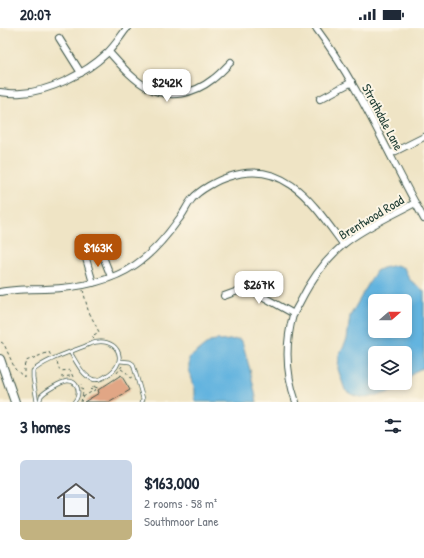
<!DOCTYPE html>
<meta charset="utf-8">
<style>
body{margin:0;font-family:"Patrick Hand",sans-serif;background:#f6f6f7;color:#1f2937;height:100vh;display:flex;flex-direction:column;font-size:15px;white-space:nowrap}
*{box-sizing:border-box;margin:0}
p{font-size:13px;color:#747a83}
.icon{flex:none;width:22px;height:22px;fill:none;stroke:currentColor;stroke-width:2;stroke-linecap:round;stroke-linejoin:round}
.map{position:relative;height:374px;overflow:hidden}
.side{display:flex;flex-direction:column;background:#fff;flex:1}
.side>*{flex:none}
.needle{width:26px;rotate:70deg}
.tools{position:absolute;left:368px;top:266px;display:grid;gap:8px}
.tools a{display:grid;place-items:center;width:44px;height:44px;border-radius:6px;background:#fff;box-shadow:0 2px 6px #0003;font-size:20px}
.price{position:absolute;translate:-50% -34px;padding:0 9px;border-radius:8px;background:#fff;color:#222;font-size:13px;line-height:26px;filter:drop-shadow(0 1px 2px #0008)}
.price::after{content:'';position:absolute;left:50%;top:24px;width:12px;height:9px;margin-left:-6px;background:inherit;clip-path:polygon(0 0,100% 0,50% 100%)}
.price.on{background:#b45309;color:#fff}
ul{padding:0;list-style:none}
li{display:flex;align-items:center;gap:12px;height:100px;padding:0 20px}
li+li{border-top:1px solid #e0e1e3}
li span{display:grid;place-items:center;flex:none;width:112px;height:80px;border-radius:6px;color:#555}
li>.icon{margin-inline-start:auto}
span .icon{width:48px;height:48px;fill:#fffc;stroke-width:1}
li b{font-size:17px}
h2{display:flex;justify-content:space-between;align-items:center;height:48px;padding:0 20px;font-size:17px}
.status{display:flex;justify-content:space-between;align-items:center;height:28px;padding:0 20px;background:#fff;direction:ltr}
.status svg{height:11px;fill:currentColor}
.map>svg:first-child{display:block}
.water{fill:#64b4df;stroke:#42788a;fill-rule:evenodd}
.building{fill:#e1a685}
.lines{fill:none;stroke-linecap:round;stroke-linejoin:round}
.service-casing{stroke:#3e564a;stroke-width:4.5}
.minor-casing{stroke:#3e564a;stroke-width:8}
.tertiary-casing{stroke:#3e564a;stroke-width:10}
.path{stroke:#3e564a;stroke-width:1;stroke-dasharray:3 3;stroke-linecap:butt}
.service{stroke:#fff;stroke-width:3}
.minor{stroke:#fff;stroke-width:6}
.tertiary{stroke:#fff;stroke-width:8}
.labels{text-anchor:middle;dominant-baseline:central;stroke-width:4;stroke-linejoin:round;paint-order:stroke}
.street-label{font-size:13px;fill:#1f3d34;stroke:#fcf5e5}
</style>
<div class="status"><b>20:07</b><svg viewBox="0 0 49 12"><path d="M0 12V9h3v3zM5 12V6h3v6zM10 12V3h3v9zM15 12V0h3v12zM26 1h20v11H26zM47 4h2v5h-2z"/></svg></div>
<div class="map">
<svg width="424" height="374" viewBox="0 0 424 374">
<rect width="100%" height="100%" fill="#fcf5e5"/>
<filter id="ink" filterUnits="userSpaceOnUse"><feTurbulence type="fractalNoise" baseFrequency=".025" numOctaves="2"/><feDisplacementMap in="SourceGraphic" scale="8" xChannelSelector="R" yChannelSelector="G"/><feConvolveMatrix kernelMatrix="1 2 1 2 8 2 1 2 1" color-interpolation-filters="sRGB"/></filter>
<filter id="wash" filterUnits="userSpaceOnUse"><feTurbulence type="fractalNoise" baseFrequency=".012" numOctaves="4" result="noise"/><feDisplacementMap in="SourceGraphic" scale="16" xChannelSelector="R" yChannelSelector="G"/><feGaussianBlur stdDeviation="0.9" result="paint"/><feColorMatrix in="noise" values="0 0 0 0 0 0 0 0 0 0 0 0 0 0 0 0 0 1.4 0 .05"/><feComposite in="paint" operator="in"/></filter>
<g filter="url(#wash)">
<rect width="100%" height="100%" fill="#efe4c5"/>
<g class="water">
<path d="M396,237l8,3 6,12 14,11v77c-17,4 -12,14 -22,21 -4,2 -8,2 -12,3 -16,5 -31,10 -45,-2l-7,-21 1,-14 8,-16 3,-23 26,-45 6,-3zM375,273h30v30h-30zM375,325h30v30h-30z"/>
<path d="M218,311l2,2 19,-2 3,2 8,29 7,32h-62v-12l-6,-21v-11l21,-16 6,-1z"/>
</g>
<g id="blocks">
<path class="building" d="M121,347l9,15 -20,12h-26l15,-9 -1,-3z"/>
</g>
</g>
<g filter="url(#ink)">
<use href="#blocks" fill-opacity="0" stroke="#3e564a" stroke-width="1"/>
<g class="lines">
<g class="service-casing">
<g id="service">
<path d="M120,333l10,1 3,2 10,35 -1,3"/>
<path d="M37,374l-4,-24v-7c13,-12 41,-20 57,-27 26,-10 42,17 16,32 -4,3 -10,5 -14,3 -10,-4 -16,-18 -22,-27"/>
<path d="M39,374c1,-1 2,-6 2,-6 4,-5 20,-14 26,-15 12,-1 14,14 7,21"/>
</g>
</g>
<g class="minor-casing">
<g id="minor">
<path d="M316,0c44,59 72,127 108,191"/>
<path d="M59,10l22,35"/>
<path d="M109,24c11,12 23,27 38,35 22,13 47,7 66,-8 7,-5 12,-11 18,-17"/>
<path d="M0,64c7,1 14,2 21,1 28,-1 65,-20 85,-39 8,-7 14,-17 21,-26"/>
<path d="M320,71l32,-17"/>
<path d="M390,126l34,-17"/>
<path d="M93,255l-8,-28 4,-5 11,-1 11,28"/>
<path d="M251,262l1,-9"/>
<path d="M0,264c15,-3 30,-3 45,-3 31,-1 64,-6 90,-24 18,-12 32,-29 44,-46 5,-6 8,-14 13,-20 7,-9 26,-19 36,-22 57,-20 86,28 115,67"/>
<path d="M224,268l11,-4 16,-2 43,24"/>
<path d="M296,374c-10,-28 -11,-58 -3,-87 2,-4 5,-9 7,-13 11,-22 25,-42 44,-58 19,-16 49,-29 71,-41"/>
</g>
</g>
<g class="tertiary-casing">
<path id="tertiary" d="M0,331l15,43"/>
</g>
<g class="path">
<path d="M83,262l5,20 11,22 -7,4 2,2"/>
<path d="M1,314l3,2 11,25 9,8v-10l2,-6 23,-9 2,4"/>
<path d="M57,334l3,9 10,-1 3,7"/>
<path d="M121,341l6,4 3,5 2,-1"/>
<path d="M117,345l5,-7"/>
<path d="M61,349l9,-1"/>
<path d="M83,369l15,-9 -3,-1 -4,3 -1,-1 5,-3 1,-2"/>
<path d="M81,374l2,-10 -2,-8"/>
</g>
<use href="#service" class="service"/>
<use href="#minor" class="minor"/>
<use href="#tertiary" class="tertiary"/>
</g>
</g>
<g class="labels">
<g class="street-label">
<text transform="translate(383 89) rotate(62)">Strathdale Lane</text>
<text transform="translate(371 189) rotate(-31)">Brentwood Road</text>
</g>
</g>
</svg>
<div class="tools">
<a><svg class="needle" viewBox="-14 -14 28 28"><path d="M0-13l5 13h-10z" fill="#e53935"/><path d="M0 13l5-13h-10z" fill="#747a83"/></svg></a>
<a><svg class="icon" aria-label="layers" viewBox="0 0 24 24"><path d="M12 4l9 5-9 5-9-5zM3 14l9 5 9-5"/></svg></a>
</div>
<b class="price" style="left:167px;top:75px">$242K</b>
<b class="price on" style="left:98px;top:240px">$163K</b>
<b class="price" style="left:259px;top:277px">$267K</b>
</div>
<section class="side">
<h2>3 homes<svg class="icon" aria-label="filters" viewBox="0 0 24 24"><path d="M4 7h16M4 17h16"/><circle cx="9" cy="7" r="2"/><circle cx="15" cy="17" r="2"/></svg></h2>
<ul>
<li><span style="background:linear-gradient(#c9d6e8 75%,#c2b280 0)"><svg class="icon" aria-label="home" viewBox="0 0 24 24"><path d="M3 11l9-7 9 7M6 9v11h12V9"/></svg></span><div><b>$163,000</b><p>2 rooms · 58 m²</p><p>Southmoor Lane</p></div></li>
</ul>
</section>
